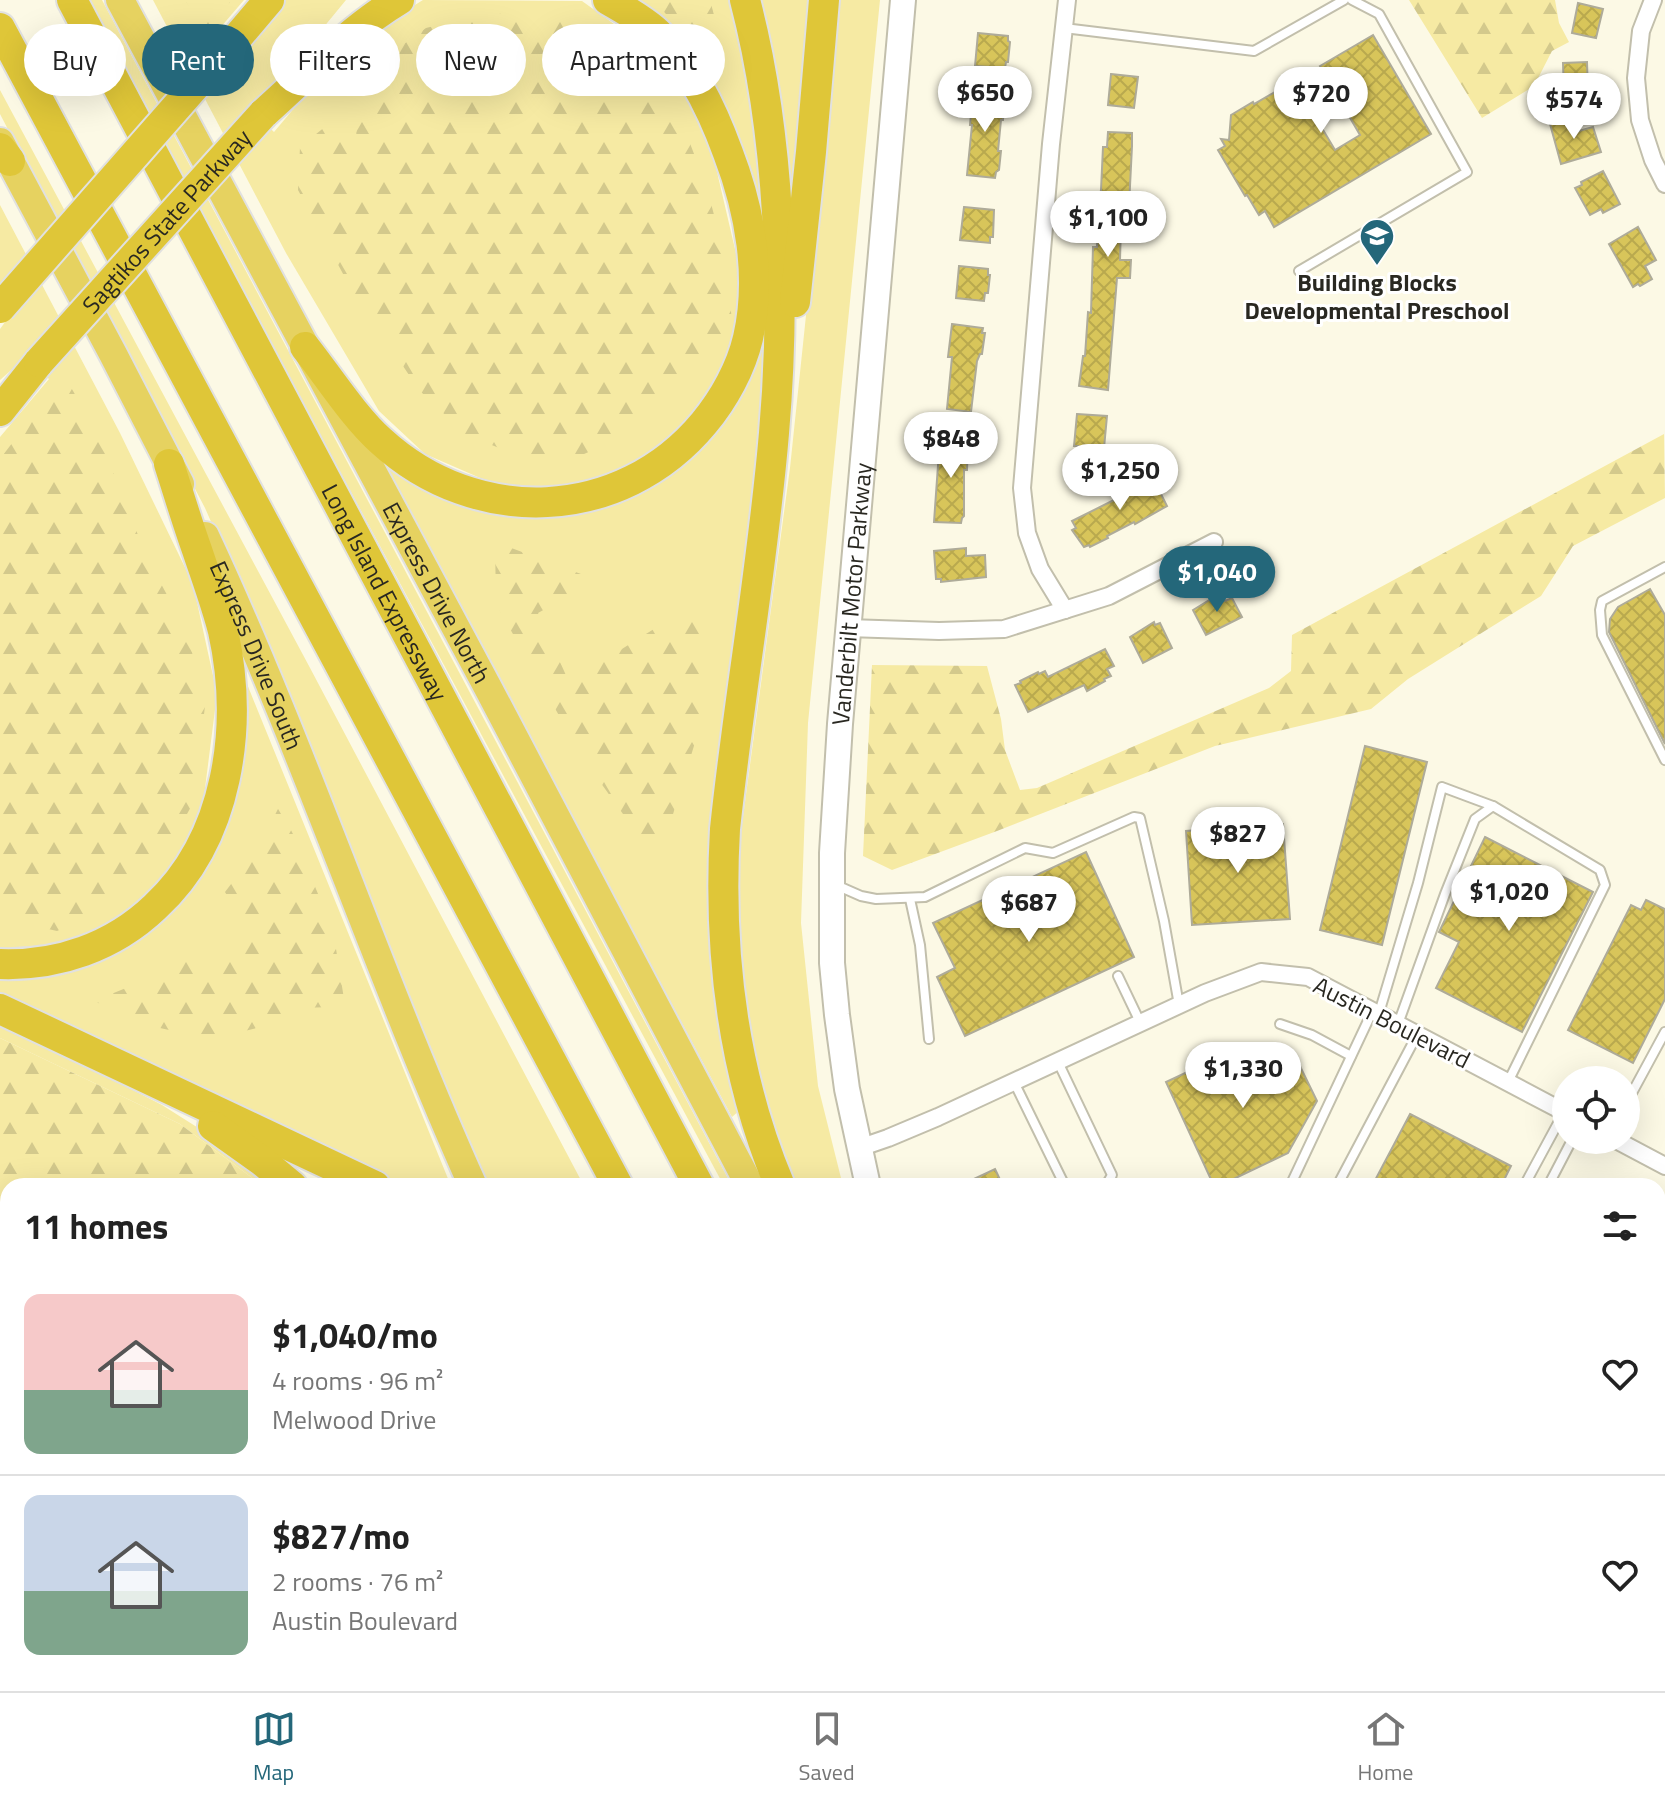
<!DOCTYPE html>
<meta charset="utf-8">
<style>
body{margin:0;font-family:"Titillium Web",sans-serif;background:#f2f2f2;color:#222;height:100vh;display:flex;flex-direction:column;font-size:30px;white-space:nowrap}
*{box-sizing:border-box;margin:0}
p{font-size:26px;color:#767676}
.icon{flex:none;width:44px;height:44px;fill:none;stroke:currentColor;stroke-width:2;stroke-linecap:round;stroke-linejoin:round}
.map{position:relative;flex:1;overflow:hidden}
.drawer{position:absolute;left:0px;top:1178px;width:1666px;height:514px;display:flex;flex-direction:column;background:#fff;border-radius:24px 24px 0 0;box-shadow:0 8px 32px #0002}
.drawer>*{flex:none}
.top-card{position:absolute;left:24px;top:24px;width:800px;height:72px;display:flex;gap:16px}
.buttons{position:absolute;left:1552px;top:1066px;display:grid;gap:16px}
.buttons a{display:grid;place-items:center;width:88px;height:88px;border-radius:50%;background:#fff;box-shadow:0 8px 32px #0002;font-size:40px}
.price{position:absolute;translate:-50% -68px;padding:0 18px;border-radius:28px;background:#fff;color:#222;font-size:26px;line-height:52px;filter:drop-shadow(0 2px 4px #0008)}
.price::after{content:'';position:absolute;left:50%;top:48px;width:24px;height:18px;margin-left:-12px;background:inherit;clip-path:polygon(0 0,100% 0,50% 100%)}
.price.active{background:#24677a;color:#fff}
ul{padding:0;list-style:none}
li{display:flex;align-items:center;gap:24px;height:200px;padding:0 24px}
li+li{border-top:2px solid #e0e0e0}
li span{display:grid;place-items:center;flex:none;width:224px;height:160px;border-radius:16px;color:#555}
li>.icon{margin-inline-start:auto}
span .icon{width:96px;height:96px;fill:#fffc;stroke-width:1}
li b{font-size:34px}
h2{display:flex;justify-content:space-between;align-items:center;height:96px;padding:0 24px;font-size:34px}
.pill{padding:0 28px;border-radius:36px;background:#fff;box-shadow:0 8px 32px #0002;font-size:28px;line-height:72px}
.pill.active{background:#24677a;color:#fff}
.menu{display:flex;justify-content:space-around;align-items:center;height:112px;border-top:2px solid #e0e0e0;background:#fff;font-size:22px;color:#767676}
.menu a{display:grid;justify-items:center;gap:4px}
.menu .active{color:#24677a}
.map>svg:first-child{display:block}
.grass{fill:#f6eaa3}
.forest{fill:url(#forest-firs)}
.building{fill:url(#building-cross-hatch);stroke:#aeab99;stroke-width:2}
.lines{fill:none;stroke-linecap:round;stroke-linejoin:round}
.service-casing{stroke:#c2bfac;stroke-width:12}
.minor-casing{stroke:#c2bfac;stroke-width:20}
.secondary-casing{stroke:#c2bfac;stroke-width:28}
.trunk-casing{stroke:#e1e1e0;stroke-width:32}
.motorway-casing{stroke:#e1e1e0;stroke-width:34}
.service{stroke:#fff;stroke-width:8}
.minor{stroke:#fff;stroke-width:16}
.secondary{stroke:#fff;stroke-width:24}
.trunk{stroke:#e6d260;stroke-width:28}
.motorway{stroke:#dfc638;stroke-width:30}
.motorway-bridge-casing{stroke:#e1e1e0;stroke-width:34;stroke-linecap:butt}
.motorway-bridge{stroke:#dfc638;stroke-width:30}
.labels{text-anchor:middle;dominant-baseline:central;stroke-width:6;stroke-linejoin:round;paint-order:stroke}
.street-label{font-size:24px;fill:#292821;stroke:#fff}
.poi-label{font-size:24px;font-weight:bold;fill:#292821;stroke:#fff}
</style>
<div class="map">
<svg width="1665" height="1691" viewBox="0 0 1665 1691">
<defs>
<pattern id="forest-firs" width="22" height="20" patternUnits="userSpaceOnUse" patternTransform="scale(2)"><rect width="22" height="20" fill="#f6eaa3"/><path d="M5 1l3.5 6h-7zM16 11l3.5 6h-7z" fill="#d3c98c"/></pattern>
<pattern id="building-cross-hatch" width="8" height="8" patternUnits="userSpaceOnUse" patternTransform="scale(2)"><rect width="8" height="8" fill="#d8c55a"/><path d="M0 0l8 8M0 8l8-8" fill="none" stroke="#b9a94e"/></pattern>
</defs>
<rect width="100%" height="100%" fill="#fcf9e5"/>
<g class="grass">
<path d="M90,0h12l630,1186h-8l-451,-839z"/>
<path d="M153,0h91l-30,35 23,21 46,-56h63l-51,62 -44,48 23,22 27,-32 65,-65 57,-35 159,1 78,56 47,72 31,133 -2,74 -29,67 -59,55 -74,33 -73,-4 -76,-33 -46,-43 -93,-158z"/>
<path d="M622,0h109l28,156 7,134v119l-39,304 -19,164 10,150 22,83 -8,7 -347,-651 2,-3 45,29 37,15 66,9 127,-39 99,-175 -32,-171z"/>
<path d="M758,0h57l-8,97 -17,92z"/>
<path d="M835,0h45l-72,723 -7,200 17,163 25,100h-50l-15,-34 -30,-114 -11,-104 1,-80 52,-386 32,-305z"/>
<path d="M0,90l309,576 275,520h-98l-98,-235 -109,-275 -74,-168 -205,-394z"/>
<path d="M0,205l120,228 73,151 24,110 -15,118 -40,73 -41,34 -65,30 -56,3v-515l49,-58 -23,-22 -26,23v-51l14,-19 -14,-13z"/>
<path d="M240,676l7,8 204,502h-60l-391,-184v-26l91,-14 115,-105z"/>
<path d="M0,1022l162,83 68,43 43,38h-10l-83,-62 -180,-86z"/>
<path d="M149,1684h220l8,7h-234z"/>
</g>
<g class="forest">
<path d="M185,0h47l-27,30z"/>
<path d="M654,0h56l4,15 -13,40z"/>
<path d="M1409,0h146l4,23 10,19 -17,9 -18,35 -52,32z"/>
<path d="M508,13l91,13 40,45 44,54 24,63 18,69 8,73 -48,59 -61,47 -51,23 -52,-2 -56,-23 -46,-44 -70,-105 -51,-95 2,-43 31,-25 24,25 7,-73 64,-46 45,-11z"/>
<path d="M64,375l34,60 50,125 36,66 22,72 -13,105 -36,66 -44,37 -56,25 -57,-13v-459z"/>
<path d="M1664,434l1,64 -92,48 -32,50 -133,83 -37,30 -156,37 -218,85 -105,39 -29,-14 9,-191 115,1 14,53 4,31 15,40 17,-2 232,-100 22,-17 1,-36z"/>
<path d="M495,542l102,38 -59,33 31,69 133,-83 -1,124 -43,140 -75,-105 -87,-154z"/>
<path d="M279,807l15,29 39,94 11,69 -11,8 -35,1 -29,17 -58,14 -65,-14 -52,-24 59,-24 45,-23h19l17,-9 9,-21 -18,-32 32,-42z"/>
<path d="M0,1038l180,86 83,62h-255v111l-8,-13z"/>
<path d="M0,1297l8,13v374h141l-6,7h-143z"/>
<path d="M369,1684h264l5,7h-261z"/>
</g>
<g class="building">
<path d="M1578,3l25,6 -7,29 -24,-5z"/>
<path d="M978,33l30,3v5l2,1 -2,20h-2l-1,6 -30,-2z"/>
<path d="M1373,35l58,99 -157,93 -9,-16 -6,4 -12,-20 -2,1 -27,-46 7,-4 -4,-7 8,1 2,-25 22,-13 1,2 40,-23 41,69 25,-15 -40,-69z"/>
<path d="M1587,62l1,32h-24l-1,-31z"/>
<path d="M1111,74l27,3 -4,31 -26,-3z"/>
<path d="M973,92l30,2 -1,6h2l-1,20h-2l-3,31h3l-2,19 -3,2 -1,6 -28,-3 5,-50h-2z"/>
<path d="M1571,118l4,14 18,-5 8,25 -40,12 -11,-40z"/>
<path d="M1108,132l24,1v13l-4,80 -7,-1 -1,35h11l-1,18h-13l-9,112 -29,-4 4,-30h2l3,-44 3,1 2,-66h4l1,-30h-2l2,-21h2l1,-6 2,-43h4z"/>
<path d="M1603,171l17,33 -17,9 -2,-4 -11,6 -15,-27 7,-3 -1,-3z"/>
<path d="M964,207l30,3 -1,27h-3v6l-30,-3z"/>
<path d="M1638,227l18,33 -11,6 7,13 -12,7 -2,-2 -5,3 -24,-43z"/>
<path d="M959,266l29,3v6h2l-2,18h-3l-1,8 -28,-3z"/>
<path d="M952,324l31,4 -1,5h3l-3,21h-2l-3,7 -6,51 -24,-3 5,-52h-4z"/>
<path d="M1077,414l30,2 -3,32h-10l-1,6 -15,-2v-6h-4z"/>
<path d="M940,437l28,1 -1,32h-3v46l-2,2 -1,5 -27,-1z"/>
<path d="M1144,475l6,12 6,-3 11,22 -32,18 -1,-2 -27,14 1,2 -18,9 -1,-2 -5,2 -12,-17 4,-2 -4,-7 52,-26 -4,-8z"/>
<path d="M966,548v8l19,-1 1,22 -45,5v-3h-5l-2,-28z"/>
<path d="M1650,589l15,26v129l-56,-112 1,-13 8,-12z"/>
<path d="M1222,595l3,6 7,-3 10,19 -36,18 -13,-25 23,-14 1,2z"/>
<path d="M1154,622l1,3 5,-2 12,25 -29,15 -13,-26z"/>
<path d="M1105,649l9,17 -7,3 4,7 -7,3 1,2 -18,10 -3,-6 -56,27 -13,-27 6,-2 -1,-2 18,-9 1,2 6,-3 3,6z"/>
<path d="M1365,746l62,16 -45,183 -62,-15z"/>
<path d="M1283,824l7,95 -98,6 -6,-94z"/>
<path d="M1485,837l108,55 -71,140 -86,-44 23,-46 -20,-10z"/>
<path d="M1086,852l48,105 -169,79 -28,-59 18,-9 -22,-45z"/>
<path d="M1646,900l19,9v90l-32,64 -65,-33 63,-125 10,5z"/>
<path d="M1263,1047l16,5 -1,7 21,5 18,37 -29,52 -69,33h-5l-48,-104 68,-32 28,6z"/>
<path d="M1410,1114l101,52 -10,20h-129z"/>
<path d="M995,1169l8,17h-44z"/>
</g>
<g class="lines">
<g class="service-casing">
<g id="service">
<path d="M1064,28l190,23 90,-51"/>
<path d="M1299,271l168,-99 -88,-158 -27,-14"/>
<path d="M1665,567l-63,34 -2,9 2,25 63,125"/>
<path d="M836,885l25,11 15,3 49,-2 100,-49 28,5 81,-36 6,1 24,103 15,84"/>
<path d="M910,899l10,46 9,94"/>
<path d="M1118,976l22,46"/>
<path d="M1379,1013l39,-130 24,-96 51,19"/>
<path d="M1280,1024l32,11 39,21"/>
<path d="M1398,1024l47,-130 30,-75 18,-13 107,64 5,15 -97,197"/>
<path d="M1058,1062l54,113 -4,7 -8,4"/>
<path d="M1014,1082l51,104"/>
<path d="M1626,1104l39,-72"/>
<path d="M1290,1186l83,-176"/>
<path d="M1337,1186l80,-151"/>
<path d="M1524,1186l40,-74"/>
<path d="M1548,1186l24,-46"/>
<path d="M1658,1248l7,-14"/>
<path d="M1658,1321l7,-14"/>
<path d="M1658,1334l7,4"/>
<path d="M1658,1614l7,15"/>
<path d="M1214,1691l13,-7"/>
<path d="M1323,1691l14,-7"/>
<path d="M1523,1691l15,-7"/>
<path d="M1645,1691l20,-9"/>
</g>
</g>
<g class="minor-casing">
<g id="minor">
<path d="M1653,0l-12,31 -5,47 4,42 13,40 12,24"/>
<path d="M1065,610l-25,-41 -13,-36 -5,-45 29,-344 16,-144"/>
<path d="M848,628l91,3 65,-2 105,-33 105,-54"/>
<path d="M1616,1140l49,26"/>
<path d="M859,1148l29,-10 50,-21 267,-124 56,-21 47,5 258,136"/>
</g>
</g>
<g class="secondary-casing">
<g id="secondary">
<path id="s1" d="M868,1186l-21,-97 -10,-74 -5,-52v-110l8,-129 63,-724"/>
<path d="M1124,1684l4,7"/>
</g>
</g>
<g class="trunk-casing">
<g id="trunk">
<path id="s2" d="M120,0l367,686 263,500"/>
<path d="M0,142l113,212 67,130"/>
<path id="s3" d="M205,536c99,212 172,436 268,650"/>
<path d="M713,1684l3,7"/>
<path d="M744,1684l4,7"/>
<path d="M1012,1684l4,7"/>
</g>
</g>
<g class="motorway-casing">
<g id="motorway">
<path id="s4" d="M72,0l627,1186"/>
<path d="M745,0c35,134 41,295 29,433 -11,132 -35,263 -49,396 -7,122 7,243 55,357"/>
<path d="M0,28l618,1158"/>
<path d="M230,46l39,-46"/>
<path d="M263,114c44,-39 86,-84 136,-114"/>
<path d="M0,148l10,13"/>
<path d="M795,302l16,-150 13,-152"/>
<path d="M305,347c23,29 49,70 76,94 95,87 240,82 323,-18 20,-24 37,-55 44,-85 14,-61 2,-128 -20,-185 -16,-44 -38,-91 -74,-123 -14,-12 -30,-21 -46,-30"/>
<path d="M0,411l39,-49"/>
<path d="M0,964c58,2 113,-17 155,-57 74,-68 89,-181 68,-276 -7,-27 -17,-54 -26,-81 -10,-28 -19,-58 -28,-86"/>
<path d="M0,1009l375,177"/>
<path d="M213,1126l49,35 30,25"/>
<path d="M663,1684l4,7"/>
<path d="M884,1684l3,7"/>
<path d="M963,1684l4,7"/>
</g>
</g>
<use href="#service" class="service"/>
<use href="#minor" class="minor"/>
<use href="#secondary" class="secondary"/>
<use href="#trunk" class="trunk"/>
<use href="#motorway" class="motorway"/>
<g class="motorway-bridge-casing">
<g id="motorway-bridge">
<path d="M0,308l230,-262"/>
<path id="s5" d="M39,362l224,-248"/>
</g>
</g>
<use href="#motorway-bridge" class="motorway-bridge"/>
</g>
<defs>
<g id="school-pin" transform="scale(1.8)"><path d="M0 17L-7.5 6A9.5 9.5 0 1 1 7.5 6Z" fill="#24677a" stroke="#fff"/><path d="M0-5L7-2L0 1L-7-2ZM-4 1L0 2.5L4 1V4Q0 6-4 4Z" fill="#fff"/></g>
</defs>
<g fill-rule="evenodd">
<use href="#school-pin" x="1377" y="236"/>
</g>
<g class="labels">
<g class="street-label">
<text stroke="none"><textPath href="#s5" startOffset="190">Sagtikos State Parkway</textPath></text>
<text stroke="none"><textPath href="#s2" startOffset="672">Express Drive North</textPath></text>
<text stroke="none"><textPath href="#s4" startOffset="670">Long Island Expressway</textPath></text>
<text stroke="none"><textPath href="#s1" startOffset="596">Vanderbilt Motor Parkway</textPath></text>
<text stroke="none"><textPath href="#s3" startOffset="130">Express Drive South</textPath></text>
<text transform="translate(1392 1022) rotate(27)">Austin Boulevard</text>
</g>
<g class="poi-label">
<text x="1377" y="282">Building Blocks<tspan x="1377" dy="28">Developmental Preschool</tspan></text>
</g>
</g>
</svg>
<div class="buttons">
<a><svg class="icon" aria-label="locate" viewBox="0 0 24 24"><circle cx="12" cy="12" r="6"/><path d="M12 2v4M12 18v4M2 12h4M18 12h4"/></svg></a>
</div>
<b class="price" style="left:985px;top:134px">$650</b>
<b class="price" style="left:1321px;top:135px">$720</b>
<b class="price" style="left:1574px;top:141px">$574</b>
<b class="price" style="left:1108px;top:259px">$1,100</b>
<b class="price" style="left:951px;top:480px">$848</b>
<b class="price" style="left:1120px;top:512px">$1,250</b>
<b class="price active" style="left:1217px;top:614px">$1,040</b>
<b class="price" style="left:1238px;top:875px">$827</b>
<b class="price" style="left:1509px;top:933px">$1,020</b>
<b class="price" style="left:1029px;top:944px">$687</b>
<b class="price" style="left:1243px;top:1110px">$1,330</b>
<div class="top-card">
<a class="pill">Buy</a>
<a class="pill active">Rent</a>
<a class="pill">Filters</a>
<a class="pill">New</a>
<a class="pill">Apartment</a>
</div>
<section class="drawer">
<h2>11 homes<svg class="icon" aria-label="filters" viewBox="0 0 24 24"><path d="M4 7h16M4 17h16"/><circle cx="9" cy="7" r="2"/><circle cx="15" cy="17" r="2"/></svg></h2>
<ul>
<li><span style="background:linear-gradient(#f6c9c9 60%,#7fa58c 0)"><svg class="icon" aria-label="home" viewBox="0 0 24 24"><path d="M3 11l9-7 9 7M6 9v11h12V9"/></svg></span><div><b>$1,040/mo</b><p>4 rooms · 96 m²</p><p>Melwood Drive</p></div><svg class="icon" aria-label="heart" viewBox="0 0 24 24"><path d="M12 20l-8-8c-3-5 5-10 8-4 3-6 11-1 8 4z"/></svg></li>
<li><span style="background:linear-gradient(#c9d6e8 60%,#7fa58c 0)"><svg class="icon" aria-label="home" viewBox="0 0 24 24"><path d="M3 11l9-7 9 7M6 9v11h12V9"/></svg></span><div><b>$827/mo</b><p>2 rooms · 76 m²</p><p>Austin Boulevard</p></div><svg class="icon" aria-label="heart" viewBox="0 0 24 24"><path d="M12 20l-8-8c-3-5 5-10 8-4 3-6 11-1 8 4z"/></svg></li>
</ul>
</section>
</div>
<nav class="menu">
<a class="active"><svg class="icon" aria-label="map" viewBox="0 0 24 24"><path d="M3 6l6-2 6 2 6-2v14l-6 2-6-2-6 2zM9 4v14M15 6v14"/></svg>Map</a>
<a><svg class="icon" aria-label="saved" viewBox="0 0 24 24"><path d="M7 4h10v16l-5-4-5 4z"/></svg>Saved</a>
<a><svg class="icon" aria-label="home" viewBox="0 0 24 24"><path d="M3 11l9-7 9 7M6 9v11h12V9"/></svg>Home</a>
</nav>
